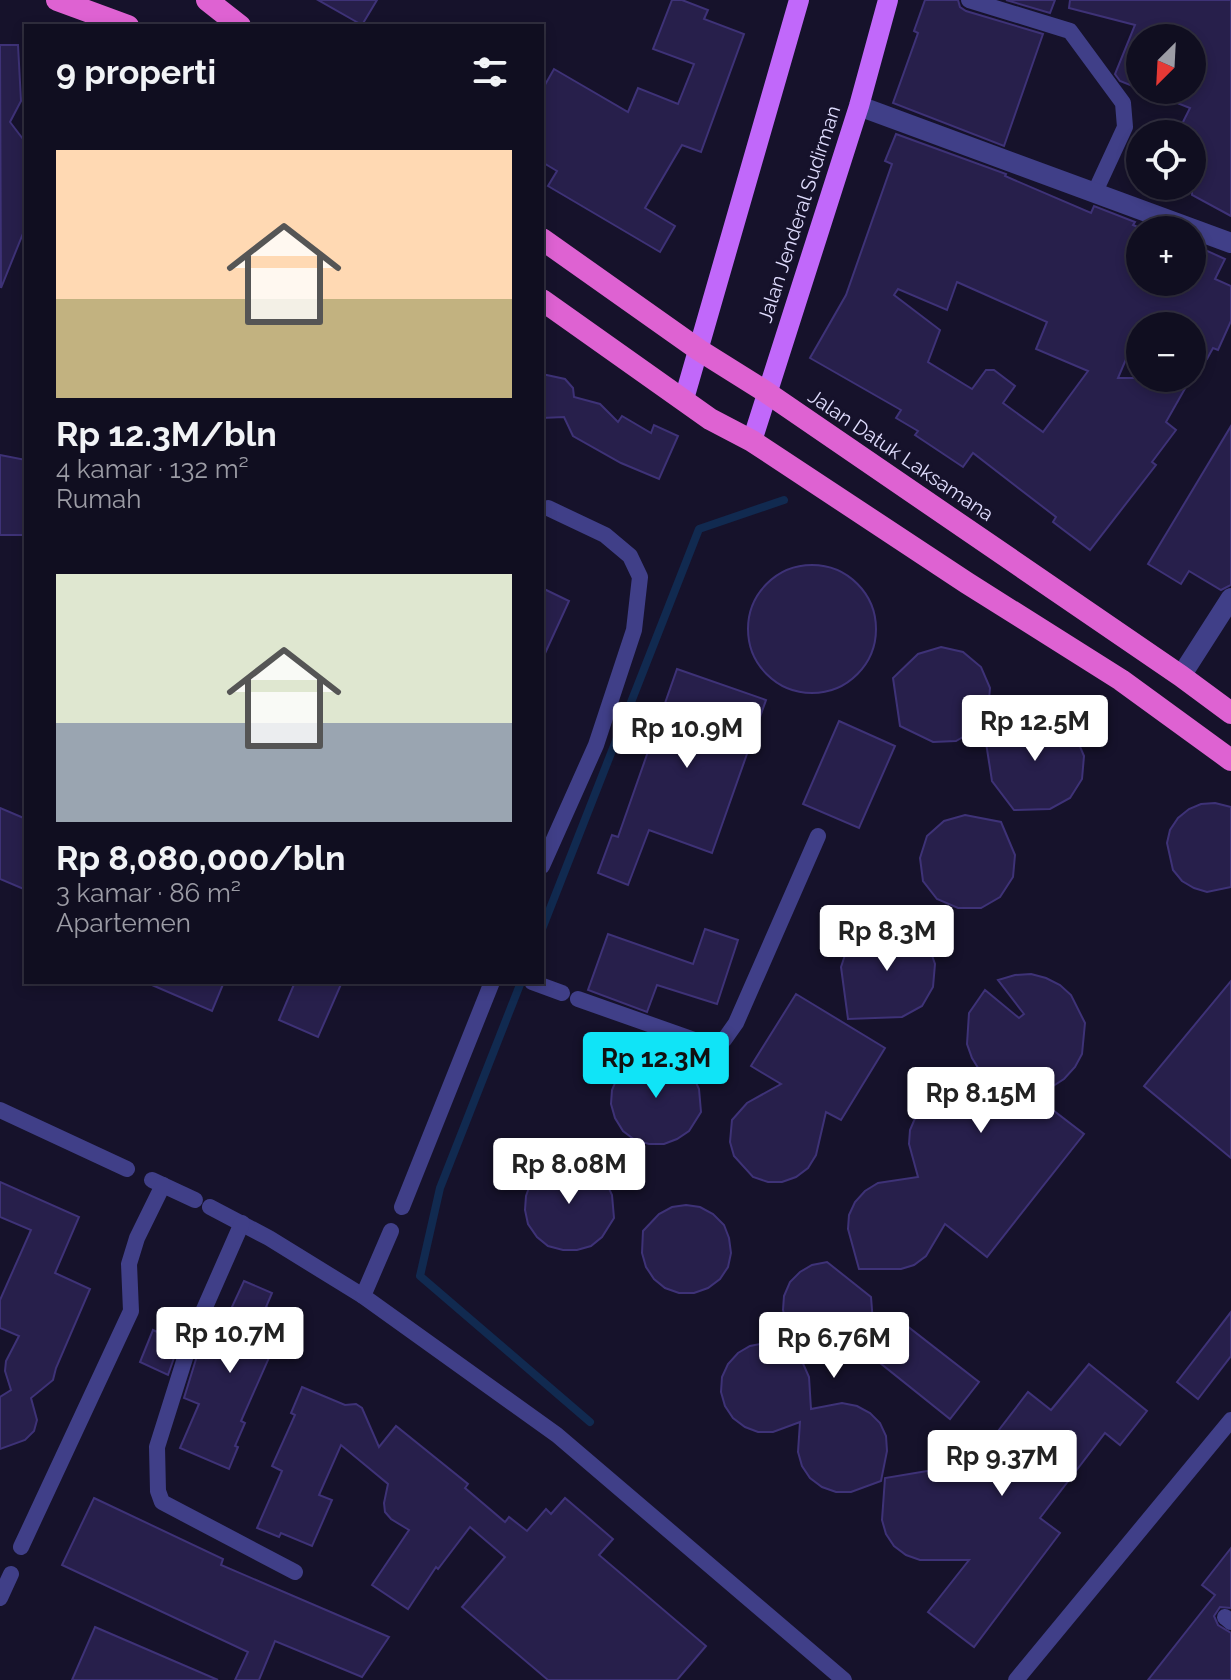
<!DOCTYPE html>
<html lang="id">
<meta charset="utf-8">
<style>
body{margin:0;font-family:Raleway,sans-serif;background:#191729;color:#f1f3f6;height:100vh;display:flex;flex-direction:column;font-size:30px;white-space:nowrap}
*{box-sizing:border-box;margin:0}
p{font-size:26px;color:#9c9ca5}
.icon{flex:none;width:44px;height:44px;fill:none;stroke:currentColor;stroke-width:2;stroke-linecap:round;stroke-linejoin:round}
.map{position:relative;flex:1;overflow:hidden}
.side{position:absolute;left:24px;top:24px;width:520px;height:960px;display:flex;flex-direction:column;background:#100e20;border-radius:0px;box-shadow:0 4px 12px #0003,0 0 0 2px #302e3e}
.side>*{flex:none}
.needle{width:52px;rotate:204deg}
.controls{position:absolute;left:1126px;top:24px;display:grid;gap:16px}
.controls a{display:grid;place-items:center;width:80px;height:80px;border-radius:50%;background:#100e20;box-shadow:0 4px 12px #0003,0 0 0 2px #302e3e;font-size:40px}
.price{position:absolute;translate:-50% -68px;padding:0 18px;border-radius:8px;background:#fff;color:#222;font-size:26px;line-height:52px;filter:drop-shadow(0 2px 4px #0008)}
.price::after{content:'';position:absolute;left:50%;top:48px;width:24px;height:18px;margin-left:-12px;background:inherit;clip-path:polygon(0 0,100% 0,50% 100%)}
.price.current{background:#10e4f7;color:#111}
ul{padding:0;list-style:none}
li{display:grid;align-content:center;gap:16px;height:424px;padding:0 32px}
li span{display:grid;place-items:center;height:248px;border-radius:0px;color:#555}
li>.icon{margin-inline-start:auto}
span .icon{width:144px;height:144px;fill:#fffc;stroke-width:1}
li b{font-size:34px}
h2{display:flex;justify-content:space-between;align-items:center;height:96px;padding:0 32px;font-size:34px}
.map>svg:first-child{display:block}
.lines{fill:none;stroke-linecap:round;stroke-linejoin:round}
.stream{stroke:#112a50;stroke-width:8}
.building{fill:#271f4b;stroke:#3e3277;stroke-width:2;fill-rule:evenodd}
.service{stroke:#403f88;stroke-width:16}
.minor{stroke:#403f88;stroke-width:20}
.primary{stroke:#c168fa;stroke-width:20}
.trunk{stroke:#de62d2;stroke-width:22}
.labels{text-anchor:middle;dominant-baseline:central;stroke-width:6;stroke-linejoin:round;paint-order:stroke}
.street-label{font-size:20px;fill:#e0ddfe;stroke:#16122b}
</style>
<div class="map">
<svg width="1231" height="1680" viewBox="0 0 1231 1680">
<rect width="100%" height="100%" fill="#16122b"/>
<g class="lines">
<g class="stream">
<path d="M542,929l157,-400 85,-29"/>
<path d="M521,982l-81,206 -20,88 170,146"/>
</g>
</g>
<g class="building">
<path d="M318,0h59l-15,25z"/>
<path d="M672,0h10l26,10 -4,9 40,15 -43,118 -19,-7 -37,63 30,18 -15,26 -112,-66 9,-15 -15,-9v-72l12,-21 74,43 10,-24 40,16 16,-40 -41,-15z"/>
<path d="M925,0h33l2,7 6,4 77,23 -39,112 -111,-43 25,-70 -4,-2z"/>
<path d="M1006,0h49l-5,13z"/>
<path d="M1070,0h161v216l-39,-21v-61h-15l13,-26 -43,-17 45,-1v-52h-52v51l-20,-8 -5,-7 20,-49 -66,-17z"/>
<path d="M0,45h18l3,56 -11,21 16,21v83l-25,62z"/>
<path d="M896,134l110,40 -1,2 86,37 3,-7 41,16 -2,3 7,3v54h52v-31l8,4 3,-6 22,10 -10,20 16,7v35l-13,29 -5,-2 -6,11 -15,-7v-26h-52l-22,52h73l-25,44 10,8 -24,32 4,3 -66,85 -37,-28 3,-5 -83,-64 -10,14 -48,-32 3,-4 -22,-13 5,-8 -91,-52 36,-63 46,-131 -7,-3zM957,282l90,40 -11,27 52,22 -45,61 -40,-29 12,-17 -21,-16h-8l-14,19 -44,-27 12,-32 -46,-35 4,-6 49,21z"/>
<path d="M542,374l23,5 8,9 1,9 26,7 18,18 4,-6 29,17 3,-8 24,11 -19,43 -38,-16 -48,-27 -9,-19 -22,1z"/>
<path d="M1231,426v159l-10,5 -32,-19 -8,13 -33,-20z"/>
<path d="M0,455l26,5v75h-26z"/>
<circle cx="812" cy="629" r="64"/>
<path d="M542,588l27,13 -27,59z"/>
<path d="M941,647l22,5 18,15 9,21 -3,35 -31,18 -23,1 -33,-16 -7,-48 25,-24z"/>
<path d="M677,669l89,31 -54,153 -63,-23 -21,55 -30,-12 14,-38 6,2z"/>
<path d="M1035,716l22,4 18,15 9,21 -2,23 -12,19 -20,11 -36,1 -22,-29 -8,-51z"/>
<path d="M839,721l56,25 -36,82 -56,-24z"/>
<path d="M1215,803l16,4v80l-24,5 -13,-4 -12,-7 -9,-11 -6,-27 3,-13 8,-12 11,-9 12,-5z"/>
<path d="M0,808l26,11v71l-26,-11z"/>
<path d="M965,815l36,7 14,33 -2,22 -13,20 -19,11h-23l-21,-9 -14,-18 -3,-23 7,-22 17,-15z"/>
<path d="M887,924l22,4 19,16 7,20 -2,23 -11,19 -20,11 -54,2 -7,-52 7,-21 16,-16z"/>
<path d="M705,929l33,11 -21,64 -60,-19 -10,27 -59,-22 20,-56 85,30z"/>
<path d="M1031,974l15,4 14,7 11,10 14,28 -3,31 -7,13 -11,12 -28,18 48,37 -97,123 -42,-33 -19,32 -12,9 -13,4h-42l-11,-40 1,-14 6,-13 10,-11 13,-8 40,-6 -9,-33 1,-14 6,-14 10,-11 13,-7 14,-2 47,8 -28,-46 -5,-14 2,-31 16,-23 34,28 5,-4 -26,-34 17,-5z"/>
<path d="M1231,981v177l-87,-72z"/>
<path d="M145,982h79l-12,29z"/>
<path d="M295,982h47l-24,55 -39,-17z"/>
<path d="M796,994l89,54 -44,72 -15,-8 -10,43 -8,13 -12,9 -14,5h-14l-15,-5 -19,-21 -4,-14 2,-22 15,-17 34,-19 -30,-18z"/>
<path d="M655,1056l15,2 13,7 10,11 6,13 2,23 -12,19 -12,8 -13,5h-15l-14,-4 -12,-9 -8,-13 -4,-14 1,-14 6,-14 10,-10 13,-8z"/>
<path d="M568,1162l15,2 13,7 10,11 6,13 2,23 -12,19 -11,9 -14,4h-14l-15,-4 -11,-9 -9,-13 -3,-14 1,-14 5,-14 10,-10 13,-8z"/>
<path d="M0,1182l79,35 -24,56 35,16 -34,79 -3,12 -22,18 6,22 -3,11 -9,9 -25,9v-52l11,-7 -6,-19 1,-10 13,-25 -19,-8v-28l31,-70 -31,-13z"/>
<path d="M686,1205l14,2 13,7 11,11 5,13 2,15 -3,14 -8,12 -12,9 -14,5h-15l-14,-5 -11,-9 -8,-12 -4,-14 1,-22 16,-17 13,-7z"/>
<path d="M827,1262l44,35 4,51 23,-29 81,63 -29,37 -95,-76 -20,7h-38l12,27 2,32 31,-6 15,3 13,7 10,10 6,13 1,15 -6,30 -30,11h-15l-14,-5 -12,-9 -8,-12 -4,-14 2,-30 -27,10h-15l-13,-5 -12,-9 -8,-12 -4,-14 1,-15 6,-13 10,-11 12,-7 40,-8 -7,-28 1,-14 6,-14 10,-10 12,-7z"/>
<path d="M244,1281l28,12 -6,14 21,10 -46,104 4,2 -10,23 3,1 -9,22 -49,-21 19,-44 -15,-6 17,-55 6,-13 12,5z"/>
<path d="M166,1312l21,9 -19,54 -28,-13 13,-32 4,2z"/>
<path d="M1231,1312v44l-33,43 -21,-17z"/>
<path d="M1089,1364l58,47 -27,34 -15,-12 -65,85 20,15 -86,114 -46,-35 41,-52h-49l-14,-5 -12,-9 -8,-12 -4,-14 3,-42 42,-7 27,5 2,-22 12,-22 27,3 33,-43 23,18z"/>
<path d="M302,1387l43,18 11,-1 6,4 17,39 17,-21 72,58 -3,4 40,34 4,-5 18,14 19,-22 5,5 14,-16 48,41 -14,16 107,91 -29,34h-129l-86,-73 43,-50 -35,-30 -32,42 -2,-2 -28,42 -36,-24 37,-55 -18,-11 -6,-7 -1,-9 4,-19 -47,-39 -22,50 13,5 -20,46 -31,-13 -2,4 -22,-9 25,-57 -10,-5 23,-51 -4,-2z"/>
<path d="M94,1498l129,61 -2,6 168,72 -27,40 -87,-36 -16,39h-24l13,-28 -186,-87z"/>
<path d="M1231,1548v60l-11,-1 -6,9 4,9 13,8v47h-83l67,-85 -13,-10z"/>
<path d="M95,1627l123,53h-146z"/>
</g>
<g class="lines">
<g class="service">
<path d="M969,0l101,31 53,72 2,24 -31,67"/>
<path d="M542,866l54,-121 38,-115 6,-53 -10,-21 -25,-21 -57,-27"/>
<path d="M532,982l30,11"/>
<path d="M578,999l122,43 24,-2 12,-17 82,-187"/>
<path d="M0,1110l127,59"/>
<path d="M152,1180l43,20"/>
<path d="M210,1207l59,31 94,58 194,139 287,245"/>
<path d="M402,1207l90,-225"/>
<path d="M242,1223l-51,116 -34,108 1,44 4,11 133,70"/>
<path d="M363,1296l28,-65"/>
<path d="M21,1547l110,-236 -2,-47 8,-26 26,-53"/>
<path d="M0,1598l11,-24"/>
<path d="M1225,1617l6,5"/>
<path d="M1016,1680l215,-260"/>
</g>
<g class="minor">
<path d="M859,106l372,137"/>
<path d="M1181,676l50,-78"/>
</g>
<g class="primary">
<path d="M684,399l115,-399"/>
<path d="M752,441l107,-335 29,-106"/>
</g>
<g class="trunk">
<path d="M57,0l71,26"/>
<path d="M207,0l33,26"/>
<path d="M542,239l157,111 67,42 415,284 50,37"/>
<path d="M542,300l168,119 42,22 215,142 154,97 110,80"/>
</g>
</g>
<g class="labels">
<g class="street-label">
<text transform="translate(799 214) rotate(-72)">Jalan Jenderal Sudirman</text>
<text transform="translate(901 455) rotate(34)">Jalan Datuk Laksamana</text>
</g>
</g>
</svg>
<div class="controls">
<a><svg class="needle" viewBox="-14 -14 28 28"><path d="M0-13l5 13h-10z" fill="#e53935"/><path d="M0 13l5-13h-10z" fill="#9c9ca5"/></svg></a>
<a><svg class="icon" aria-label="locate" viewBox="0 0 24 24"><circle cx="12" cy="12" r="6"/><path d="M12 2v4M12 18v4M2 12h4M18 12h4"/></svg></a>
<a>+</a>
<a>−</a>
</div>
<b class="price" style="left:1035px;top:763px">Rp 12.5M</b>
<b class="price" style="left:687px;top:770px">Rp 10.9M</b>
<b class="price" style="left:887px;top:973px">Rp 8.3M</b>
<b class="price current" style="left:656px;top:1100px">Rp 12.3M</b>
<b class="price" style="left:981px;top:1135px">Rp 8.15M</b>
<b class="price" style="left:569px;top:1206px">Rp 8.08M</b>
<b class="price" style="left:230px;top:1375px">Rp 10.7M</b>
<b class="price" style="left:834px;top:1380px">Rp 6.76M</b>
<b class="price" style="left:1002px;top:1498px">Rp 9.37M</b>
<section class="side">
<h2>9 properti<svg class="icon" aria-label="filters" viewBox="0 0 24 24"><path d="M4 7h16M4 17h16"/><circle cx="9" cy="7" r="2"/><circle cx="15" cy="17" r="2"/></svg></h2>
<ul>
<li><span style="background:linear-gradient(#ffd9b3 60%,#c2b280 0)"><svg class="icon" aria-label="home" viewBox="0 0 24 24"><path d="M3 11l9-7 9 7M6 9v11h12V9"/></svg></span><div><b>Rp 12.3M/bln</b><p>4 kamar · 132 m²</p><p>Rumah</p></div></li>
<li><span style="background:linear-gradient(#dfe7d0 60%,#9aa5b1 0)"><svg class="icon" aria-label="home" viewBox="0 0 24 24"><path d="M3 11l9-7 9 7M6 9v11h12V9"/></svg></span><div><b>Rp 8,080,000/bln</b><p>3 kamar · 86 m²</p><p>Apartemen</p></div></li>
</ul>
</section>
</div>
